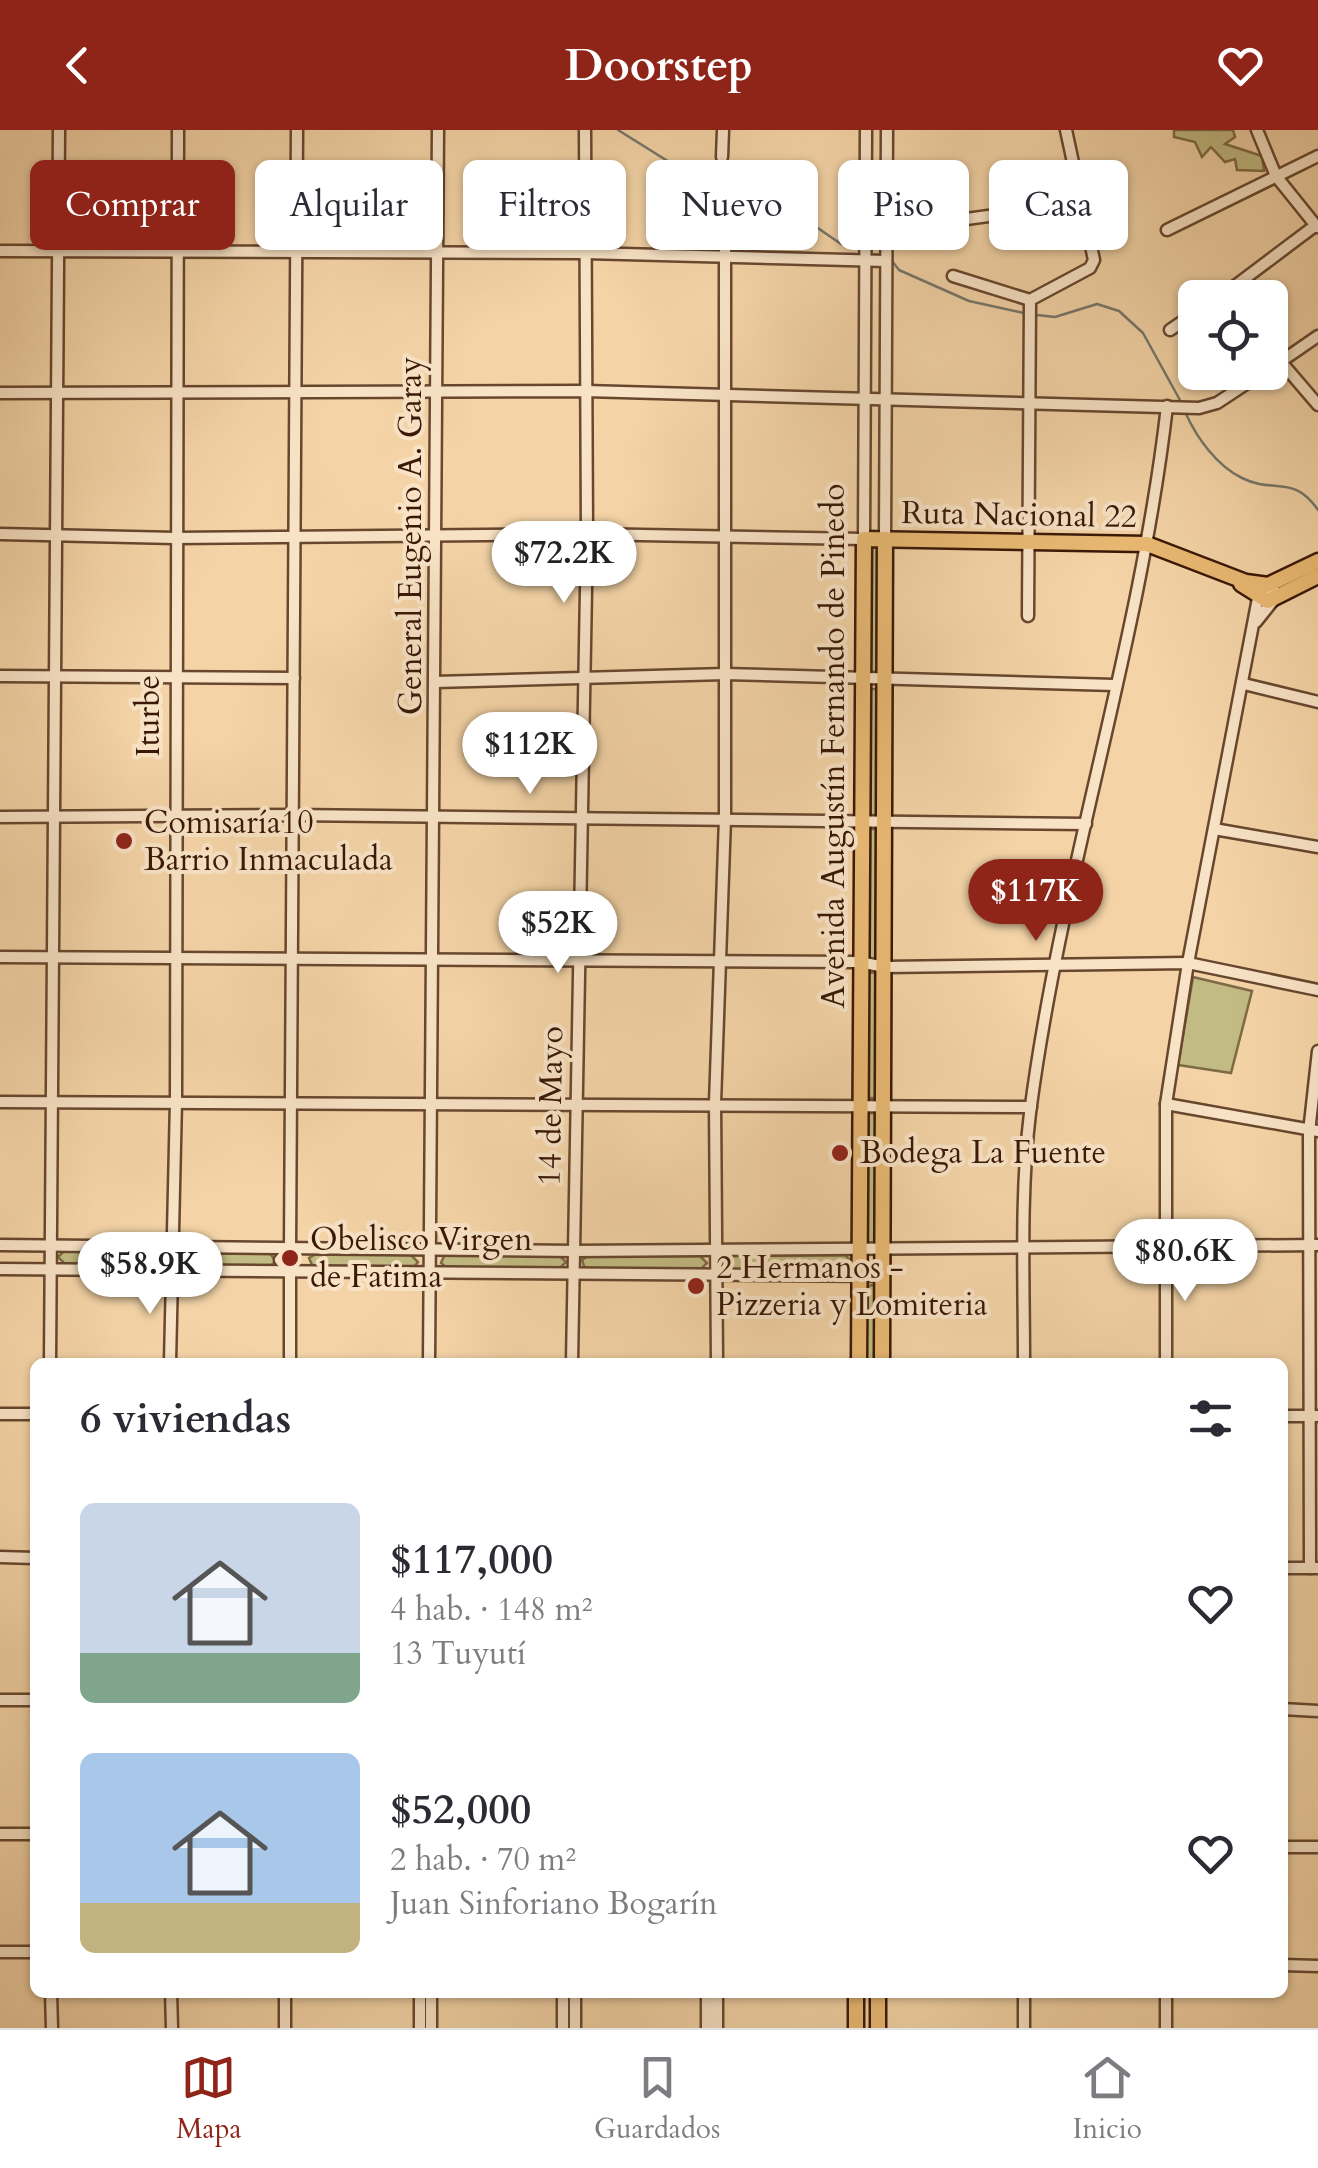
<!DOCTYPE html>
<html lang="es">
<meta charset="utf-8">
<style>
body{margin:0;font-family:Cardo,serif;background:#f7f7f7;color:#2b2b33;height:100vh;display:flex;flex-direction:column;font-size:38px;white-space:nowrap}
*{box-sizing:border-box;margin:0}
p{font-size:32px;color:#7c7c81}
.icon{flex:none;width:55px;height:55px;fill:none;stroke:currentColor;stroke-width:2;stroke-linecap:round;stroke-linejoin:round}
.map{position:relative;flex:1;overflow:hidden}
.side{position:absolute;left:30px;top:1228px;width:1258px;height:640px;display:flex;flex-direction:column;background:#fff;border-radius:15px;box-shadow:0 2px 8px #0004}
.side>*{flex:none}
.banner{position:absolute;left:30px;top:30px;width:1260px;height:90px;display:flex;gap:20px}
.buttons{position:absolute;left:1178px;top:150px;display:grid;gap:20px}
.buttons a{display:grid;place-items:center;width:110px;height:110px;border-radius:15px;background:#fff;box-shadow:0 2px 8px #0004;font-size:50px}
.price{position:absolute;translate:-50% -85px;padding:0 22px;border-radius:35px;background:#fff;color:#222;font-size:32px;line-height:65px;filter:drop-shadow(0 2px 5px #0008)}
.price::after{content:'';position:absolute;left:50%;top:60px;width:30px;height:22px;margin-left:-15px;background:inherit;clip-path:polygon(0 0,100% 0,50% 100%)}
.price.selected{background:#8f2418;color:#fff}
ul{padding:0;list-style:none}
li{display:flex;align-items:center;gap:30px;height:250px;padding:0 50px}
li span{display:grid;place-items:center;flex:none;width:280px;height:200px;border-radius:15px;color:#555}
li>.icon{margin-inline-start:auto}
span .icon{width:120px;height:120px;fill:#fffc;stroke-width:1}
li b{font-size:42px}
h2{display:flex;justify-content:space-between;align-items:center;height:120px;padding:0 50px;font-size:42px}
.pill{padding:0 35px;border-radius:15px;background:#fff;box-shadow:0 2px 8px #0004;font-size:35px;line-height:90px}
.pill.selected{background:#8f2418;color:#fff}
header{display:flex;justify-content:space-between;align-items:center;height:130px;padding:0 50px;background:#8f2418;color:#fff;font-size:45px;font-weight:700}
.dock{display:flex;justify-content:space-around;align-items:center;height:140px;border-top:2px solid #e1e1e2;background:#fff;font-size:28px;color:#7c7c81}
.dock a{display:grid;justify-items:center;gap:5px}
.dock .selected{color:#8f2418}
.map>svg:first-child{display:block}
.green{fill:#c2bb83;stroke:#7e6a44;stroke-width:2.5}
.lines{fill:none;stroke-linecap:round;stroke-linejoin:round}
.stream{stroke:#75776b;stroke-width:2.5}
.minor-casing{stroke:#68472e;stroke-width:15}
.highway-casing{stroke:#3a1806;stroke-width:19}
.minor{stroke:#f8e3c6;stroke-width:10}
.highway{stroke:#eaba74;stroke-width:14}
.poi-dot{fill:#8f2418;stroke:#f8e3c6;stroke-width:4}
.labels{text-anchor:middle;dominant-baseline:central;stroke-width:8;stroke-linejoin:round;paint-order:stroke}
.street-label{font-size:32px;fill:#3a1806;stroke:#f8e3c6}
.poi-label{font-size:32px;fill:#3a1806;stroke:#f8e3c6;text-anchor:start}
</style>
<header><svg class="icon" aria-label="back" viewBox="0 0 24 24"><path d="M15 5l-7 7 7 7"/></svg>Doorstep<svg class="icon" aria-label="heart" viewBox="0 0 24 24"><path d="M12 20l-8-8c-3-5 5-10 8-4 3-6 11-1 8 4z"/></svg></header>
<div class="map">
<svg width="1318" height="1898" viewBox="0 0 1318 1898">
<rect width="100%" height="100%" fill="#f4d4a7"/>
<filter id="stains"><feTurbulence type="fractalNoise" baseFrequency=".002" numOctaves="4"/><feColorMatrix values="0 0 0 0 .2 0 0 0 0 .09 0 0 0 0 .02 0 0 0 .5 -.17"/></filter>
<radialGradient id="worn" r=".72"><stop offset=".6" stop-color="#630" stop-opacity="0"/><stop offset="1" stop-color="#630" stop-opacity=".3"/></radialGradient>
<g class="green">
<path d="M1174,0h59l2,7 -10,7 37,12 2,15 -27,-1 -2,-11 -10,3 -14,-15 -9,10 -7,-15 -21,-5z"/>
<path d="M868,417l16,1 -1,128 -13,1z"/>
<rect x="868" y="559" width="14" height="126"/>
<path d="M867,699h14l1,131h-14z"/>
<path d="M880,842v126h-13v-125z"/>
<path d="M1193,847l59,14 -21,82 -53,-8z"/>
<path d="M866,983h11l1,130h-12z"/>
<path d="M65,1120l86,2 6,7 -7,7 -85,-2 -7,-7z"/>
<path d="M184,1122l86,1 6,9 -6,4h-86l-7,-7z"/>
<path d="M316,1124l95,1 7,7 -5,6 -100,-1 -4,-9z"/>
<path d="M445,1124l114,1 7,7 -7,7 -112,-1 -6,-5z"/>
<path d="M845,1125l7,7 -7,7 -111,1 -7,-7 7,-7z"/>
<path d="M588,1126h112l7,7 -7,7 -115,-1 -3,-9z"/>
<path d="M872,1155l5,3 -1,74h-12v-74z"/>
</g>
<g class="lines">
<g class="stream">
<path d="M618,0l88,55 37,14 43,7 55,38 18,5"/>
<path d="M892,131l7,9 70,31 55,12"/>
<path d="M1037,185l18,2 42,-13 22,7 24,22 38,69"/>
<path d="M1186,284c11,24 31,52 56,64 32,16 52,-4 76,32"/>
</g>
<g class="minor-casing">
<g id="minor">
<path d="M1257,0l19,46 41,51"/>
<path d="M722,27l1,-27"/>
<path d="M1167,100l151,-74"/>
<path d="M865,103l217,-30"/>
<path d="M0,121l586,2 300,8"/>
<path d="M953,146l77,24"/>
<path d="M1219,168l97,-73"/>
<path d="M1170,200l25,-17"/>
<path d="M1270,219l48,56"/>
<path d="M1270,239l48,-33"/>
<path d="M0,263l586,-2 613,17 18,-5 47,-31"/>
<path d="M0,404l175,4 412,-4 277,5 2,-409"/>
<path d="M885,409l2,-409"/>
<path d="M1028,486l2,-316 60,-32 4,-8 -28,-130"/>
<path d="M0,546l294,2"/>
<path d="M435,552l290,-8 389,11"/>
<path d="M1244,554l74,18"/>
<path d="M0,687l293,-2 793,9"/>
<path d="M1214,699l104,18"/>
<path d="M0,827l859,5 26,5 303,-4 130,27"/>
<path d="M0,972l1031,5"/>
<path d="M1166,974l152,27"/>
<path d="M0,1115l575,6 743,-6"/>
<path d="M0,1139l883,7"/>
<path d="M50,1232l9,-1232"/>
<path d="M170,1232l6,-261 2,-971"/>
<path d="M290,1232v-90l-10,-12 10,-12 7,-1118"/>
<path d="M429,1232l9,-1232"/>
<path d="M572,1232l15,-828 -2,-404"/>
<path d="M717,1232l-2,-259 10,-285v-598"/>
<path d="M1024,1232c0,-82 -4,-167 6,-249 31,-239 110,-469 137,-707"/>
<path d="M1166,1232v-258l22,-141 71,-370 13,-7 4,11 -20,25"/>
<path d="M0,1284h35"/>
<path d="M1282,1286h36"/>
<path d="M0,1427l35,1"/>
<path d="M1282,1438h36"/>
<path d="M1310,1438l-1,-436 9,-81"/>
<path d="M0,1570h35"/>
<path d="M1282,1579l36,2"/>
<path d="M0,1704h35"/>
<path d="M1282,1717h36"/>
<path d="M0,1822h35"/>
<path d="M1282,1835l36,1"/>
<path d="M51,1862l1,36"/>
<path d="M171,1862l1,36"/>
<path d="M285,1898v-36"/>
<path d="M420,1898v-36"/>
<path d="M431,1898v-36"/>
<path d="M563,1898v-36"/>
<path d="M575,1898v-36"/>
<path d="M707,1898v-36"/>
<path d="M717,1898v-36"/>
<path d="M1024,1898v-36"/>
<path d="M1166,1898v-36"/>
</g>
</g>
<g class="highway-casing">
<g id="highway">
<path d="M1241,454l27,17 50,-25"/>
<path d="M859,1232l5,-823 283,5 99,38 22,3 50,-24"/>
<path d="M882,1232l3,-823"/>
<path d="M856,1862v36"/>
<path d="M878,1862v36"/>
</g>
</g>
<use href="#minor" class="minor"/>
<use href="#highway" class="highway"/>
</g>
<g class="poi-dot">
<circle cx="124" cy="711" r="10"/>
<circle cx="840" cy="1023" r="10"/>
<circle cx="290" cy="1128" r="10"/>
<circle cx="696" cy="1156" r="10"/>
</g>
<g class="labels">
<g class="street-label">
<text transform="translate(1019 385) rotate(1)">Ruta Nacional 22</text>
<text transform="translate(411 406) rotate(-90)">General Eugenio A. Garay</text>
<text transform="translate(149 586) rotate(-90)">Iturbe</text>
<text transform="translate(834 616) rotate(-90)">Avenida Augustín Fernando de Pinedo</text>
<text transform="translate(551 976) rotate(-89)">14 de Mayo</text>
</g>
<g class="poi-label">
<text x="144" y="693">Comisaría10<tspan x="144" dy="37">Barrio Inmaculada</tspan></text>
<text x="860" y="1023">Bodega La Fuente</text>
<text x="310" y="1110">Obelisco Virgen<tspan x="310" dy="37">de Fatima</tspan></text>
<text x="716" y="1138">2 Hermanos -<tspan x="716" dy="37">Pizzeria y Lomiteria</tspan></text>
</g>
</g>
<rect width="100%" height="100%" filter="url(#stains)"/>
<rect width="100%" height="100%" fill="url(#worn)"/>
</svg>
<div class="buttons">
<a><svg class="icon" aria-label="locate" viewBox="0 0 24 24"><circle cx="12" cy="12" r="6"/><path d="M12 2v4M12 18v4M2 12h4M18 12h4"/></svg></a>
</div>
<b class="price" style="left:564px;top:476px">$72.2K</b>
<b class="price" style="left:530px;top:667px">$112K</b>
<b class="price selected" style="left:1036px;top:814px">$117K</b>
<b class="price" style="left:558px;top:846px">$52K</b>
<b class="price" style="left:1185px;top:1174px">$80.6K</b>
<b class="price" style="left:150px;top:1187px">$58.9K</b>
<div class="banner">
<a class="pill selected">Comprar</a>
<a class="pill">Alquilar</a>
<a class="pill">Filtros</a>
<a class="pill">Nuevo</a>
<a class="pill">Piso</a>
<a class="pill">Casa</a>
</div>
<section class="side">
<h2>6 viviendas<svg class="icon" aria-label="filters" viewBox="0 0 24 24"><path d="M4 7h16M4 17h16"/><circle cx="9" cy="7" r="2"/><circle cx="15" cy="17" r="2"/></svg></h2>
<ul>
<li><span style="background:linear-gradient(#c9d6e8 75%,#7fa58c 0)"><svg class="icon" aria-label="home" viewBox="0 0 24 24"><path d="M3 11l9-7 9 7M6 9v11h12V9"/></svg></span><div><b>$117,000</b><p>4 hab. · 148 m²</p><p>13 Tuyutí</p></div><svg class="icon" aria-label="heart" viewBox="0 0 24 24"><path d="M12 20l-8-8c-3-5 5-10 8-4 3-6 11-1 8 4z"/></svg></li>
<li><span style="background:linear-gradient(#a9c7e8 75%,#c2b280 0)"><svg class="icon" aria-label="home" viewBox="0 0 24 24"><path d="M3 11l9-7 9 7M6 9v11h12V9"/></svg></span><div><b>$52,000</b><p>2 hab. · 70 m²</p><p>Juan Sinforiano Bogarín</p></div><svg class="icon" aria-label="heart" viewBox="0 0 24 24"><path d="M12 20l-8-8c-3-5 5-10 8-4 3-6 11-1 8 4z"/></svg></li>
</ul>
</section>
</div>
<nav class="dock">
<a class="selected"><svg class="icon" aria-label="map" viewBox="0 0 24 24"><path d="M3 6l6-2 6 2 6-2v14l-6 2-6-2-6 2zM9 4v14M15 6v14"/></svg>Mapa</a>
<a><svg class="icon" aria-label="saved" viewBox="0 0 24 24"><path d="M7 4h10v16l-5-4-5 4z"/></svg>Guardados</a>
<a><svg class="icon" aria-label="home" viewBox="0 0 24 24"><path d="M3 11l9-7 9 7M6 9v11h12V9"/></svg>Inicio</a>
</nav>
